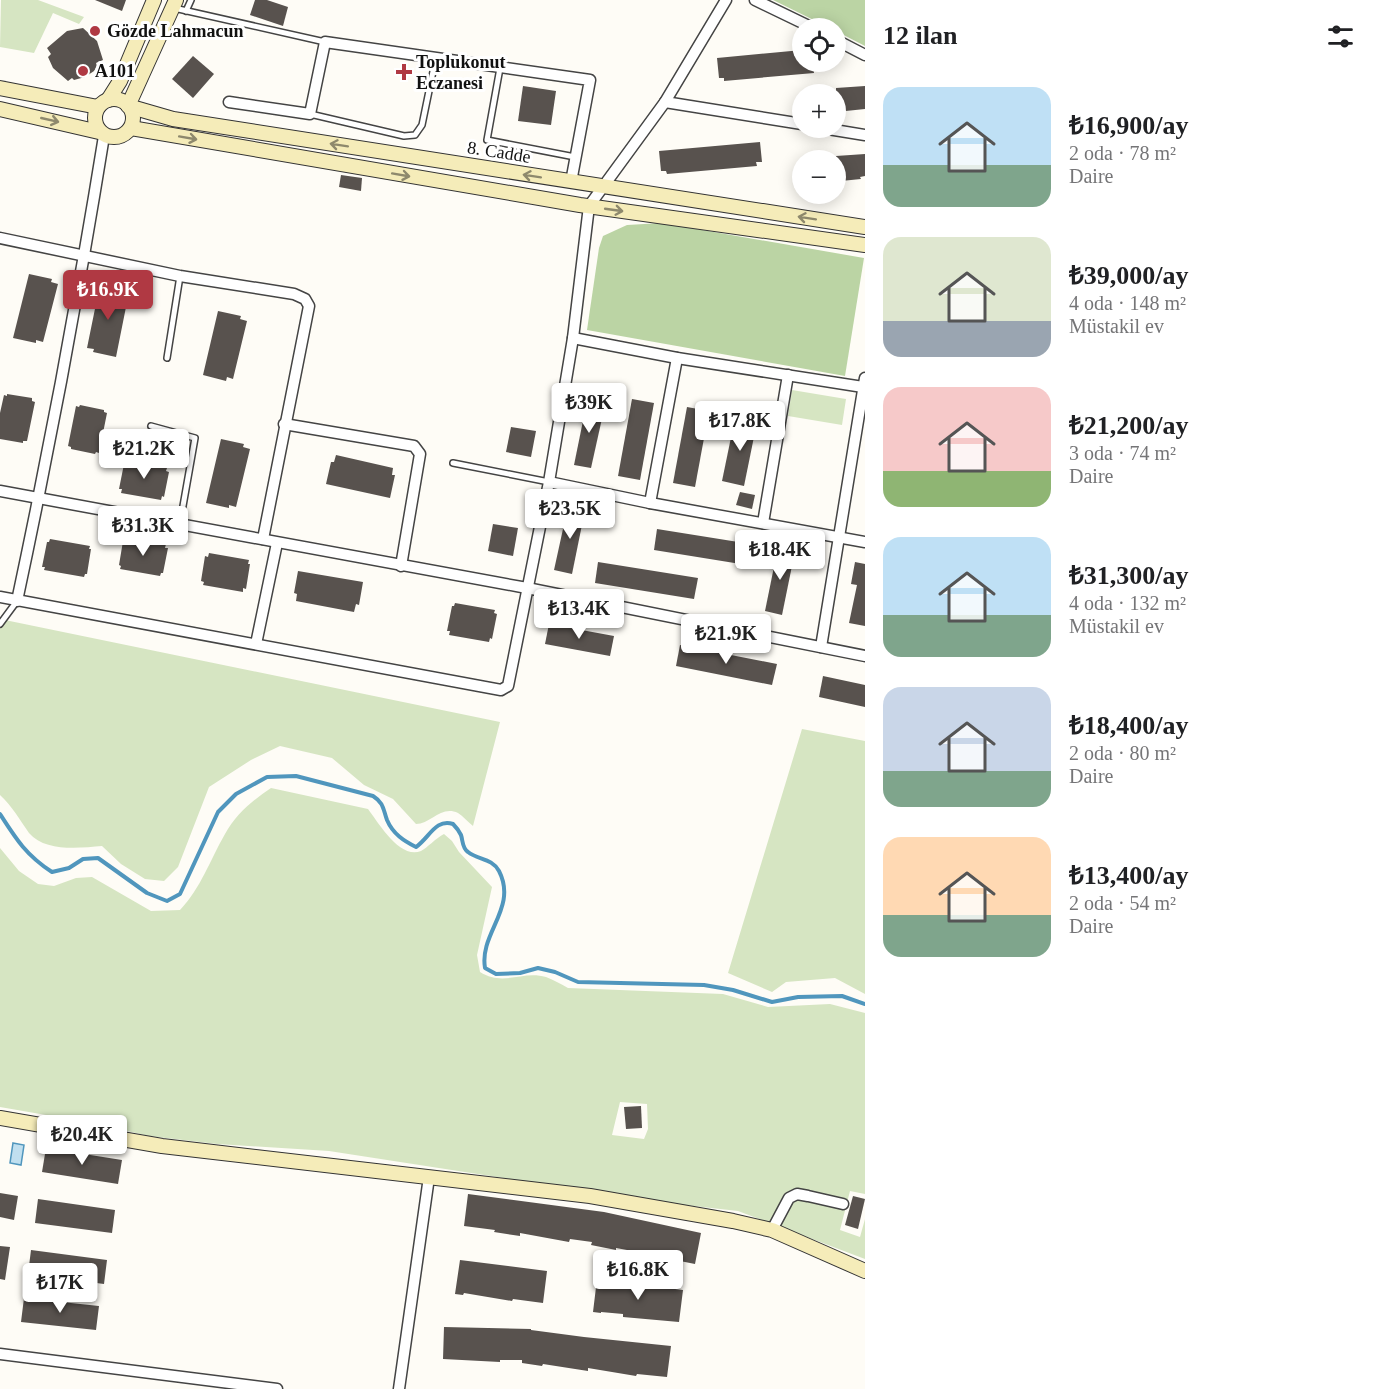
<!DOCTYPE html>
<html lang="tr">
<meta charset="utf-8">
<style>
body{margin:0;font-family:"Times New Roman",serif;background:#f2f2f2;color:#202124;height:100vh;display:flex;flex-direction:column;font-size:22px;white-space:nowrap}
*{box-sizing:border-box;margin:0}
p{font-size:20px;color:#757577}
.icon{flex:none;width:33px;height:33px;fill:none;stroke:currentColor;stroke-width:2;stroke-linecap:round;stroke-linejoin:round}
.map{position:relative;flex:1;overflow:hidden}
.sheet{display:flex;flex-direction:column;background:#fff;width:510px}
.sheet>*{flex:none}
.tools{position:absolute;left:792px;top:18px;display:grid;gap:12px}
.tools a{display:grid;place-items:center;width:54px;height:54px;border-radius:50%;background:#fff;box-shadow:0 3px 15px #0003;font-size:30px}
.price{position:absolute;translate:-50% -51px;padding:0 14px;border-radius:6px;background:#fff;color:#222;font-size:20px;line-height:39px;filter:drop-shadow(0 2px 3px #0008)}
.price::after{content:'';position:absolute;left:50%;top:36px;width:18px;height:14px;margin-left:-9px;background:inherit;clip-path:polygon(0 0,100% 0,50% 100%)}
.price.active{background:#b03943;color:#fff}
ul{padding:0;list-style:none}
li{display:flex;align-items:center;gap:18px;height:150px;padding:0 18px}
li span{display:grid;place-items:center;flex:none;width:168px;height:120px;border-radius:18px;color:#555}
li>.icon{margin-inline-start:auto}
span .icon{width:72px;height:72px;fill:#fffc;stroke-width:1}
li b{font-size:26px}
h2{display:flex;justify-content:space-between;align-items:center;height:72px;padding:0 18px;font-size:26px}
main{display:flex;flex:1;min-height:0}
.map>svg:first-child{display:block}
.green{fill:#d6e5c2;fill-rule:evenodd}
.forest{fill:#bbd4a4}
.water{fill:#c0dfef;stroke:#5096bd;stroke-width:1.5}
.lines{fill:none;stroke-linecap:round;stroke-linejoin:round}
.stream{stroke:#5096bd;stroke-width:4}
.building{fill:#58524e}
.lane-casing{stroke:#444;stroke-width:8}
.street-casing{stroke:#444;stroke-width:13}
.secondary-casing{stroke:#333;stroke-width:16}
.lane{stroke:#fff;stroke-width:5}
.street{stroke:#fff;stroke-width:10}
.secondary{stroke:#f5ecb9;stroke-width:14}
.oneway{stroke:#8e896d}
.poi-dot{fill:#b03943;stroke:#fff;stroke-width:2}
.labels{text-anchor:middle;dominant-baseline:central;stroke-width:6;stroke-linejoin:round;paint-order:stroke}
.poi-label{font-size:18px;font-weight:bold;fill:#111;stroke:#fff;text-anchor:start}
.street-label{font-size:18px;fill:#111;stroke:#fff}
</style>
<main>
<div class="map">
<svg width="865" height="1389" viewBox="0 0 865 1389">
<rect width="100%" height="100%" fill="#fefcf6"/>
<g class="green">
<path d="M1,0h37l46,17 -5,7 -26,-11 -19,40 -34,-6z"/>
<path d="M792,390l54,9 -4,26 -54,-9z"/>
<path d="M0,619l500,103 -27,104c-5,-4 -10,-10 -15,-13 -17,-8 -27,11 -42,11l-23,-25 -29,-14 -32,-27 -52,-12 -29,14 -42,27 -31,80 -14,14 -19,-2 -24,-15 -19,-18c-23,2 -57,6 -73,-13 -9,-13 -17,-27 -29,-38z"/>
<path d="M802,729l63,12v253l-30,-16 -49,4 -14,10 -44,-19z"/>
<path d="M271,788l97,21c10,13 32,51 53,42 6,-3 15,-13 23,-17l8,7 7,11 33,35 -15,68 3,17c24,15 42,-2 66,5 8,3 15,7 22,11l155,6 45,13 62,-3 35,9v181l-15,-3 -10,39 20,7 5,-18v40l-127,-48 -80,-9 -329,-51 -112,-7 -68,-8 -57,-13 -92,-16v-259l19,23 19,13 16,2 22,-8 16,-1 59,34 29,-1c21,-22 30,-50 45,-76 11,-20 28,-34 46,-46zM620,1102l27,2 1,25 -4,10 -32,-4z"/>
</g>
<g class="forest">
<path d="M773,0h92v46l-29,-15v-3h-6z"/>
<path d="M662,223l202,35 -19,118 -258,-46 12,-82 4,-12 24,-11z"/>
</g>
<path class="water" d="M13,1143l11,2 -3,20 -11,-2z"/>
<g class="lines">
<path class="stream" d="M0,814c16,25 26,41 52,58l17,-4 14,-9 15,-1 49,35 20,8 13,-7 38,-82 18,-18 31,-17 29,-1 77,20c11,7 10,13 14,24 6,14 17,21 29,27 13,-9 20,-29 37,-23 3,3 6,7 8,11 2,6 1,13 7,17 10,8 24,6 31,19 19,37 -20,62 -14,97l11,6 24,-1 18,-5 17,4 23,10 126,3 29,5 39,12 26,-5 44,-1 23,8"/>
</g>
<g class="building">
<path d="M95,0h31l-4,11z"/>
<path d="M255,0h12l21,7 -5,19 -33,-11z"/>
<path d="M83,28l14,13 6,19 -7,3 1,3 -3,5 -9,6 -11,3 -2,-2 -4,3 -15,-13 -5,-11 3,-3 -4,-6 20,-17z"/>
<path d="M802,50v12h11l1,11 -90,8v-3h-5l-2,-20z"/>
<path d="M193,56l21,18 -21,24 -21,-19z"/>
<path d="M523,86l33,5 -5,34 -33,-4z"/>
<path d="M865,86v23l-29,3v-24z"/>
<path d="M760,142l2,20h-6l1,4 -90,8 -1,-3h-5l-2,-20z"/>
<path d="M865,154v22l-5,1 1,2 -20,2v-3l-5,1v-23z"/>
<path d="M341,175l21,3 -1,13 -22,-4z"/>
<path d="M29,274l23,5 -1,3 7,2 -15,58 -7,-2v3l-23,-5z"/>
<path d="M106,287l23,5 -13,65 -23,-5 1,-3 -7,-1 12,-59 7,2z"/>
<path d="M218,311l23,5 -1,3 7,2 -14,58 -6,-2 -1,4 -23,-6z"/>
<path d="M7,394l25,4v3l3,1 -8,39h-4v2l-23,-4v-26l4,-18 3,1z"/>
<path d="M632,399l22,4 -14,77 -22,-4z"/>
<path d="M587,401l18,4 -14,63 -17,-3z"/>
<path d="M80,405l24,5v2l3,1 -8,40 -3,-1 -1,2 -24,-5v-2l-3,-1 8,-40 3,1z"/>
<path d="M687,407l22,4 -14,76 -22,-4z"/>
<path d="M735,418l22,4 -13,64 -22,-5z"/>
<path d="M511,427l25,4 -5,26 -25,-5z"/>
<path d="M221,439l23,5 -1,3 7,2 -14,58 -7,-2v3l-23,-5z"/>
<path d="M336,455l57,13 -1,7h3l-5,23 -64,-14 5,-22h3z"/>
<path d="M127,461l40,7 -1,3 3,1 -5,25 -2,-1 -1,4 -40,-7 1,-4h-3l5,-25h2z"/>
<path d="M740,492l15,3 -3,14 -16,-4z"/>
<path d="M568,506l17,4 -13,64 -18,-4z"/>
<path d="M493,524l25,4 -5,28 -25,-5z"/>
<path d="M657,529l100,16 -4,21 -99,-16z"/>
<path d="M126,538l40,6 -1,4h3l-5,25h-2l-1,3 -40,-7 1,-3 -2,-1 4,-24h2z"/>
<path d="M50,539l40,7 -1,3h2l-4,25h-2l-1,3 -40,-7 1,-3h-3l5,-25h2z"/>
<path d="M778,547l17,4 -13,64 -17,-4z"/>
<path d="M209,553l40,7 -1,4h2l-4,25 -3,-1v4l-40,-7 1,-3 -3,-1 4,-25 3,1z"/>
<path d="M598,562l100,16 -4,21 -99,-16z"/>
<path d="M855,562l10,2v62l-16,-3 8,-38 -6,-1z"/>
<path d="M298,571l65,11 -4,23 -3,-1 -2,8 -58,-11 1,-7 -3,-1z"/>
<path d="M455,603l40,7 -1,3 3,1 -5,25 -2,-1 -1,4 -40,-7 1,-4h-3l5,-25h2z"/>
<path d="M549,624l65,12 -4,20 -65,-12z"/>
<path d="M680,645l97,19 -5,21 -96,-19z"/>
<path d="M823,676l42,9v22l-46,-10z"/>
<path d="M641,1106l1,22 -16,1 -2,-22z"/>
<path d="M46,1148l76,12 -4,24 -76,-12z"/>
<path d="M0,1193l18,3 -4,24 -14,-3z"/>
<path d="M468,1194l136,18 97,21 -6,31 -30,-6v2l-9,-1 -19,-4 1,-3 -22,-4v2l-25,-5 1,-3 -22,-3 -1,3 -49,-9v3l-26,-4 1,-2 -31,-4z"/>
<path d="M853,1196l12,3 -7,30 -13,-4z"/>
<path d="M38,1199l77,11 -3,23 -77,-10z"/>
<path d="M0,1246l10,1 -5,33 -5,-1z"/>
<path d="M31,1250l76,10 -3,24 -76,-10z"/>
<path d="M460,1260l87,11 -4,32 -30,-4 -1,2 -48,-8 -1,2 -8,-1z"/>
<path d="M597,1279l86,11 -4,32 -56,-5v-3l-22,-2v1l-8,-1z"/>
<path d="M24,1298l75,8 -3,24 -75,-8z"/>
<path d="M444,1327l87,2v1l53,7 87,9 -4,31 -30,-3 -1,2 -48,-8v3l-45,-7 -1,2 -20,-3v-3h-22v2l-57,-3z"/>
</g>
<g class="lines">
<g class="lane-casing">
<g id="lane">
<path d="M174,8l151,34"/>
<path d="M186,11l5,-11"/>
<path d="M500,68l-13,72 88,17"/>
<path d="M310,114l94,22 11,-1 7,-10 14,-68"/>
<path d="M167,358l13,-82"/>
<path d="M151,426l44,12 -15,85"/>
<path d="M453,463l96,19"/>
<path d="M0,624l17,-23"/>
</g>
</g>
<g class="street-casing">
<g id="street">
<path d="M755,0l58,28"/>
<path d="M836,40l29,15"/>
<path d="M229,102l81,12 15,-72 265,38 -19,102"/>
<path d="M665,102l137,22"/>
<path d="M822,128l43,7"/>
<path d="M0,238l180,38 114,18 11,5 4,7 -46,233"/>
<path d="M573,338l104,20 186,29"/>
<path d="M284,424l130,22 6,8 -19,112"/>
<path d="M549,482l101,21 215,39"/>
<path d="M0,491l527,97 338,68"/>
<path d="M650,503l27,-145"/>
<path d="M763,523l25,-148"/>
<path d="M0,597l501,93 7,-4 41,-204 24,-144 16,-132 76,-104 61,-102"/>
<path d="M17,601c33,-155 62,-310 87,-465"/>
<path d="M256,644l21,-101"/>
<path d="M821,647l44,-269"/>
<path d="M772,1230l17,-32 8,-4 11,2 35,8"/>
<path d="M0,1354l277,35"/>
<path d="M399,1389l30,-212"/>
</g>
</g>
<g class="secondary-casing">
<g id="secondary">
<path d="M176,0l-48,106 45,13 692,108"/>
<path d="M0,88l98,19"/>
<circle cx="114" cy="118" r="19"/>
<path d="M108,100l12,-19 34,-81"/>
<path d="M0,109l99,23"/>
<path d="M131,128l449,77 285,40"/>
<path d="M0,1118l162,28 428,50 143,25 39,9 93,41"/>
</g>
</g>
<use href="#lane" class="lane"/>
<use href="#street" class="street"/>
<use href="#secondary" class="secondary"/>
</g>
<defs><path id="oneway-shaft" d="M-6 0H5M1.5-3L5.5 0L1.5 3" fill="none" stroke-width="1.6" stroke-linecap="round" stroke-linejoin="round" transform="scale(1.5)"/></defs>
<g class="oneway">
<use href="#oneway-shaft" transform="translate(50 120) rotate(13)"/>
<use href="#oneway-shaft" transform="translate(188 138) rotate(10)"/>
<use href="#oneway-shaft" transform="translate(339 145) rotate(-171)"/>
<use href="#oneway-shaft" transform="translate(401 175) rotate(10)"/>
<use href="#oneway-shaft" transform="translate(532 176) rotate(-171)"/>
<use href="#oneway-shaft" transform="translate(614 210) rotate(8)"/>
<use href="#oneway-shaft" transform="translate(807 218) rotate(-171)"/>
</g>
<g class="poi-dot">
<circle cx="95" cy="31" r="6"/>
<circle cx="83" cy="71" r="6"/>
<path d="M401 63h6v6h6v6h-6v6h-6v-6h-6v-6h6z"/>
</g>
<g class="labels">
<g class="poi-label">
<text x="107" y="31">Gözde Lahmacun</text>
<text x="416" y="62">Toplukonut<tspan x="416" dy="21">Eczanesi</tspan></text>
<text x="95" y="71">A101</text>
</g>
<g class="street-label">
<text transform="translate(499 152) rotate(9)">8. Cadde</text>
</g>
</g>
</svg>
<div class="tools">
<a><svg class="icon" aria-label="locate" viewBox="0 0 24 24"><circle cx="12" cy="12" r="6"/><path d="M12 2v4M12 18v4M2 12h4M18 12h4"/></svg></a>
<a>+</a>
<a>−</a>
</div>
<b class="price active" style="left:108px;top:321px">₺16.9K</b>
<b class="price" style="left:589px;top:434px">₺39K</b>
<b class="price" style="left:740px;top:452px">₺17.8K</b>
<b class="price" style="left:144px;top:480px">₺21.2K</b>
<b class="price" style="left:570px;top:540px">₺23.5K</b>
<b class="price" style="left:143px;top:557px">₺31.3K</b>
<b class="price" style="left:780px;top:581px">₺18.4K</b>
<b class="price" style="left:579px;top:640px">₺13.4K</b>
<b class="price" style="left:726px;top:665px">₺21.9K</b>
<b class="price" style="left:82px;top:1166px">₺20.4K</b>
<b class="price" style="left:638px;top:1301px">₺16.8K</b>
<b class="price" style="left:60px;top:1314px">₺17K</b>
</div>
<section class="sheet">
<h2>12 ilan<svg class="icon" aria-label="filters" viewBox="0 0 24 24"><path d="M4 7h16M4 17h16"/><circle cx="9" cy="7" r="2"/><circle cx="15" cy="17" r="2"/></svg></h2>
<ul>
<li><span style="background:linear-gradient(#bfe0f5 65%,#7fa58c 0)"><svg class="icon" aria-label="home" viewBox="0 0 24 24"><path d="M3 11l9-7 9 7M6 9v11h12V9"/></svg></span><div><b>₺16,900/ay</b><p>2 oda · 78 m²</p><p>Daire</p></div></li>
<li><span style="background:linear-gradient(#dfe7d0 70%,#9aa5b1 0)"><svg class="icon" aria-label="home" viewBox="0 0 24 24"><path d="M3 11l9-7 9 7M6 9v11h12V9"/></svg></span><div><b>₺39,000/ay</b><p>4 oda · 148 m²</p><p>Müstakil ev</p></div></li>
<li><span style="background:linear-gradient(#f6c9c9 70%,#8fb573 0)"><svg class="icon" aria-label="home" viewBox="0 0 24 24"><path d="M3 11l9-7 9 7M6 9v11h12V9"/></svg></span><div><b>₺21,200/ay</b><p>3 oda · 74 m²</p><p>Daire</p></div></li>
<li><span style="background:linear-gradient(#bfe0f5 65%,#7fa58c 0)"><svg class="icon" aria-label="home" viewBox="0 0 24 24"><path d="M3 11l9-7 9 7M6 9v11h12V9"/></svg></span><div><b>₺31,300/ay</b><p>4 oda · 132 m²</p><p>Müstakil ev</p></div></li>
<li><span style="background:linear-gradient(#c9d6e8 70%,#7fa58c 0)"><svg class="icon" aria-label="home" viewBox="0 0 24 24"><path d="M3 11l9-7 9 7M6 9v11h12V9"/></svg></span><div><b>₺18,400/ay</b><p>2 oda · 80 m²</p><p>Daire</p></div></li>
<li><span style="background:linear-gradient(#ffd9b3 65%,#7fa58c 0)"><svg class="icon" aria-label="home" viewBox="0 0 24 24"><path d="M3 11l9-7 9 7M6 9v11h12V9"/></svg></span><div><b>₺13,400/ay</b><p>2 oda · 54 m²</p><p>Daire</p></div></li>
</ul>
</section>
</main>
